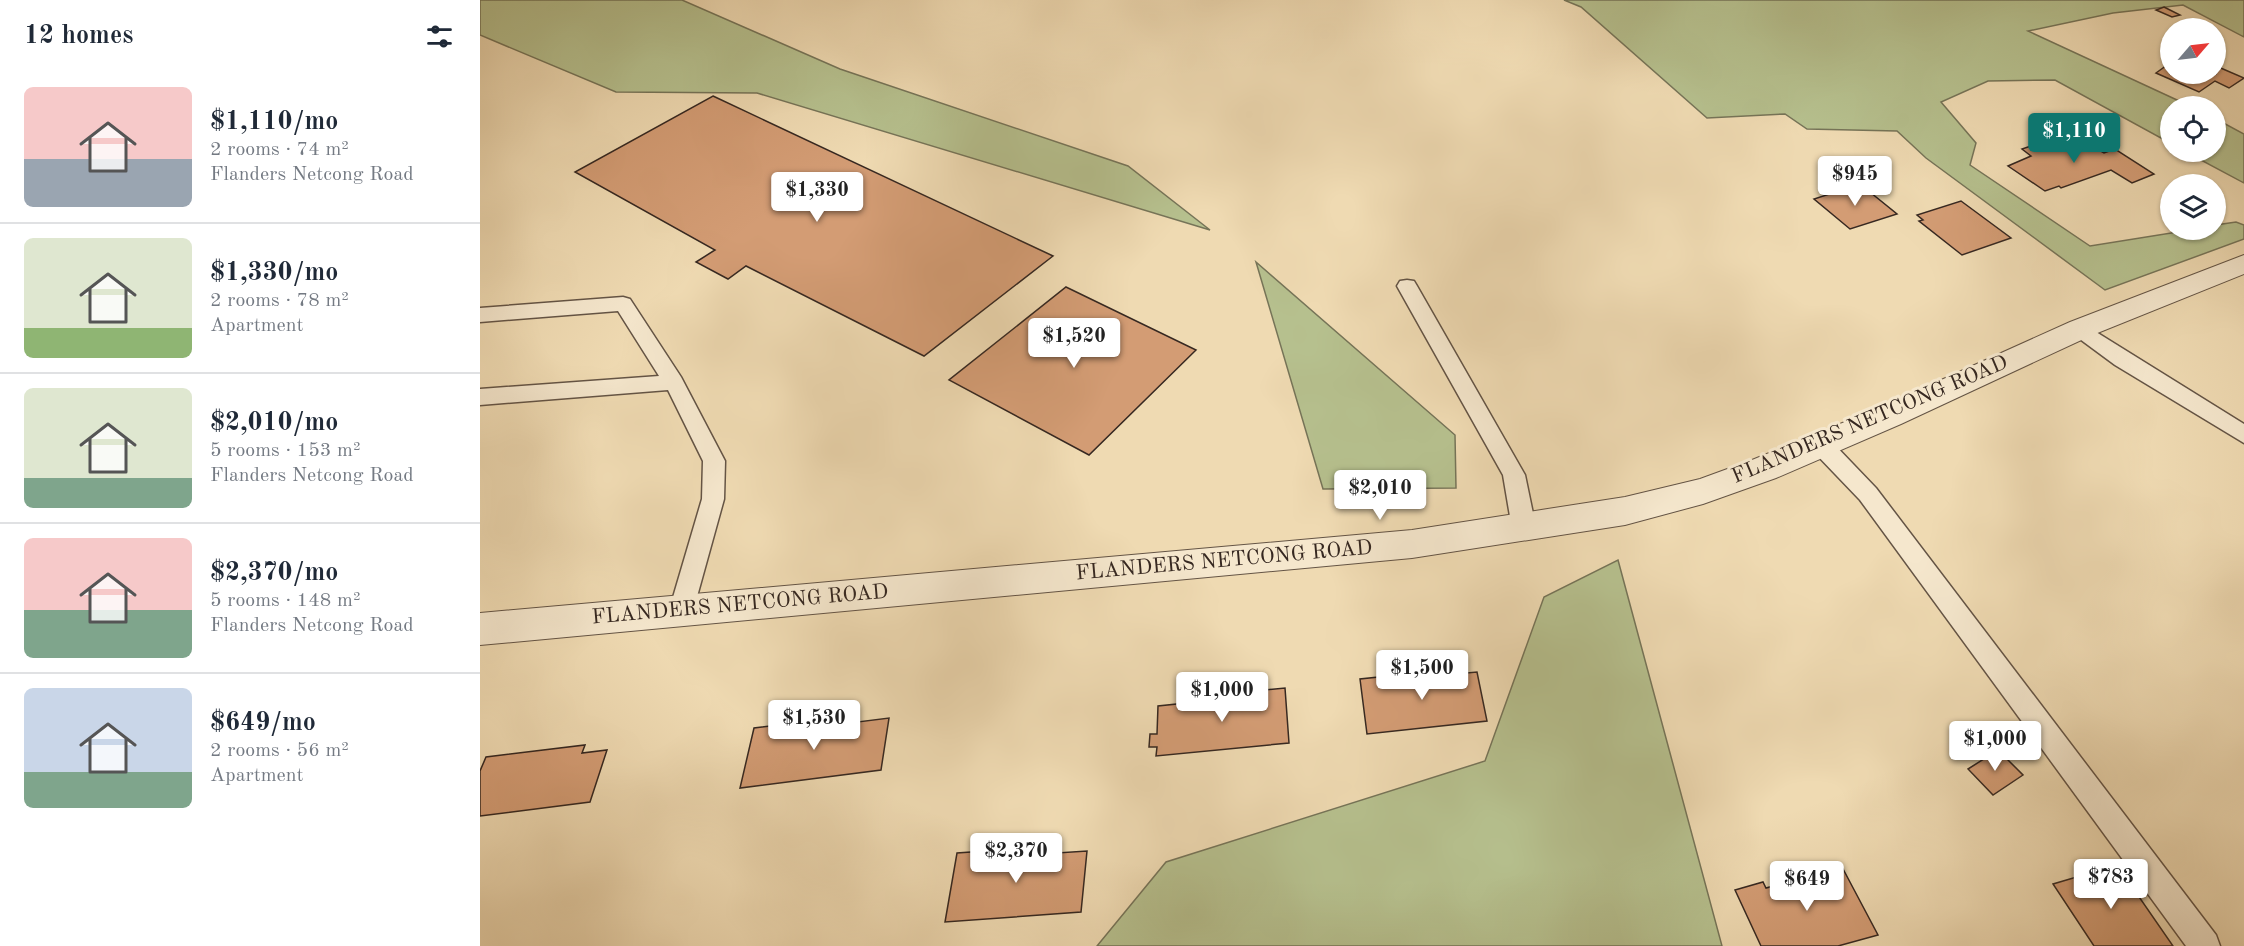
<!DOCTYPE html>
<meta charset="utf-8">
<style>
body{margin:0;font-family:"Old Standard TT",serif;background:#f6f6f7;color:#1f2937;height:100vh;display:flex;flex-direction:column;font-size:22px;white-space:nowrap}
*{box-sizing:border-box;margin:0}
p{font-size:20px;color:#747a83}
.icon{flex:none;width:33px;height:33px;fill:none;stroke:currentColor;stroke-width:2;stroke-linecap:round;stroke-linejoin:round}
.map{position:relative;flex:1;overflow:hidden}
.panel{display:flex;flex-direction:column;background:#fff;width:480px}
.panel>*{flex:none}
.needle{width:39px;rotate:62deg}
.tools{position:absolute;left:1680px;top:18px;display:grid;gap:12px}
.tools a{display:grid;place-items:center;width:66px;height:66px;border-radius:50%;background:#fff;box-shadow:0 2px 4px #0004;font-size:30px}
.price{position:absolute;translate:-50% -51px;padding:0 14px;border-radius:6px;background:#fff;color:#222;font-size:20px;line-height:39px;filter:drop-shadow(0 2px 3px #0008)}
.price::after{content:'';position:absolute;left:50%;top:36px;width:18px;height:14px;margin-left:-9px;background:inherit;clip-path:polygon(0 0,100% 0,50% 100%)}
.price.selected{background:#0f766e;color:#fff}
ul{padding:0;list-style:none}
li{display:flex;align-items:center;gap:18px;height:150px;padding:0 24px}
li+li{border-top:2px solid #e0e1e3}
li span{display:grid;place-items:center;flex:none;width:168px;height:120px;border-radius:9px;color:#555}
li>.icon{margin-inline-start:auto}
span .icon{width:72px;height:72px;fill:#fffc;stroke-width:1}
li b{font-size:26px}
h2{display:flex;justify-content:space-between;align-items:center;height:72px;padding:0 24px;font-size:26px}
main{display:flex;flex:1;min-height:0}
.map>svg:first-child{display:block}
.green{fill:#b6c08e;stroke:#767458;stroke-width:1.5}
.building{fill:#d39c74;stroke:#362821;stroke-width:1.5}
.lines{fill:none;stroke-linecap:round;stroke-linejoin:round}
.service-casing{stroke:#645445;stroke-width:3}
.tertiary-casing{stroke:#645445;stroke-width:2}
.service{fill:#f5e7cd;fill-rule:evenodd}
.tertiary{fill:#f5e7cd;fill-rule:evenodd}
.labels{text-anchor:middle;dominant-baseline:central;stroke-width:6;stroke-linejoin:round;paint-order:stroke}
.street-label{font-size:21px;fill:#362821;stroke:#f5e7cd}
</style>
<main>
<section class="panel">
<h2>12 homes<svg class="icon" aria-label="filters" viewBox="0 0 24 24"><path d="M4 7h16M4 17h16"/><circle cx="9" cy="7" r="2"/><circle cx="15" cy="17" r="2"/></svg></h2>
<ul>
<li><span style="background:linear-gradient(#f6c9c9 60%,#9aa5b1 0)"><svg class="icon" aria-label="home" viewBox="0 0 24 24"><path d="M3 11l9-7 9 7M6 9v11h12V9"/></svg></span><div><b>$1,110/mo</b><p>2 rooms · 74 m²</p><p>Flanders Netcong Road</p></div></li>
<li><span style="background:linear-gradient(#dfe7d0 75%,#8fb573 0)"><svg class="icon" aria-label="home" viewBox="0 0 24 24"><path d="M3 11l9-7 9 7M6 9v11h12V9"/></svg></span><div><b>$1,330/mo</b><p>2 rooms · 78 m²</p><p>Apartment</p></div></li>
<li><span style="background:linear-gradient(#dfe7d0 75%,#7fa58c 0)"><svg class="icon" aria-label="home" viewBox="0 0 24 24"><path d="M3 11l9-7 9 7M6 9v11h12V9"/></svg></span><div><b>$2,010/mo</b><p>5 rooms · 153 m²</p><p>Flanders Netcong Road</p></div></li>
<li><span style="background:linear-gradient(#f6c9c9 60%,#7fa58c 0)"><svg class="icon" aria-label="home" viewBox="0 0 24 24"><path d="M3 11l9-7 9 7M6 9v11h12V9"/></svg></span><div><b>$2,370/mo</b><p>5 rooms · 148 m²</p><p>Flanders Netcong Road</p></div></li>
<li><span style="background:linear-gradient(#c9d6e8 70%,#7fa58c 0)"><svg class="icon" aria-label="home" viewBox="0 0 24 24"><path d="M3 11l9-7 9 7M6 9v11h12V9"/></svg></span><div><b>$649/mo</b><p>2 rooms · 56 m²</p><p>Apartment</p></div></li>
</ul>
</section>
<div class="map">
<svg width="1764" height="946" viewBox="0 0 1764 946">
<rect width="100%" height="100%" fill="#efdab2"/>
<filter id="stains"><feTurbulence type="fractalNoise" baseFrequency=".00333" numOctaves="4"/><feColorMatrix values="0 0 0 0 .2 0 0 0 0 .09 0 0 0 0 .02 0 0 0 .5 -.17"/></filter>
<radialGradient id="worn" r=".72"><stop offset=".6" stop-color="#630" stop-opacity="0"/><stop offset="1" stop-color="#630" stop-opacity=".3"/></radialGradient>
<g class="green">
<path d="M0,0h202l158,69 288,97 82,64 -453,-137 -141,-1 -136,-57z"/>
<path d="M1084,0h680v37l-61,-32 -70,8 -85,18 162,75h-20v37l-115,-63 -67,1 -47,21 35,41 -6,22 120,81 100,-16h26v-5l20,-3 8,3v14l-139,51 -179,-132 -29,-27 -90,-2 -22,-15 -78,4 -126,-111z"/>
<path d="M1736,119l28,15v49l-58,-31h30z"/>
<path d="M776,262l199,173 1,53 -133,1z"/>
<path d="M1138,560l104,386h-625l69,-84 319,-101 59,-164z"/>
</g>
<g class="building">
<path d="M1684,7l16,8 -8,2 -16,-7z"/>
<path d="M1690,63v11h46v-8l28,12 -15,10 -14,-7 -16,11 -43,-19z"/>
<path d="M233,96l340,160 -129,100 -178,-90 -18,13 -32,-17 19,-12 -140,-78z"/>
<path d="M1600,139l24,14 11,-4 39,25 -22,9 -21,-13 -50,18 -2,-2 -14,5 -37,-25 23,-10 -9,-7 12,-4 -2,-2 17,-3 10,6z"/>
<path d="M1380,184l37,30 -47,15 -36,-30z"/>
<path d="M1481,201l50,37 -49,17 -43,-34 4,-1 -6,-5z"/>
<path d="M586,287l130,63 -107,105 -140,-75z"/>
<path d="M975,669l1,5 21,-2 10,49 -120,13 -7,-55z"/>
<path d="M805,688l4,55 -133,13 1,-9h-8l1,-13h7l1,-28 28,-3v-5z"/>
<path d="M363,717l-1,7 47,-6 -8,52 -141,18 14,-60z"/>
<path d="M105,745l-3,8 25,-3 -17,52 -110,14v-45l6,-14z"/>
<path d="M1518,750l25,25 -30,20 -25,-26z"/>
<path d="M577,846v7l30,-2 -6,61 -136,10 12,-69z"/>
<path d="M1637,865l56,81h-79l-41,-62z"/>
<path d="M1362,867l36,68 -40,11h-77l-26,-56 28,-8 3,6z"/>
</g>
<g class="lines">
<g class="service-casing">
<g id="service">
<path d="M927,280l7,1 3,5 108,189 11,53 -4,7 -8,3 -8,-3 -4,-7 -9,-53 -106,-189 3,-5z"/>
<path d="M143,297l7,2 51,78 44,84 -1,38 -31,112 -3,8 -9,3 -9,-3 -3,-8 33,-112 1,-38 -35,-71 -188,15v-16l179,-13 -41,-65 -138,11v-14z"/>
<path d="M1600,322l164,102v19l-129,-78 -42,-31 -3,-5 3,-5z"/>
<path d="M1342,438l8,2 46,48 340,447 4,11h-34l-326,-446 -46,-48 -3,-6 3,-6z"/>
</g>
</g>
<g class="tertiary-casing">
<path id="tertiary" d="M1764,255v19l-154,62 -189,88 -125,54 -73,26 -78,21 -213,33 -932,87v-32l932,-83 213,-33 75,-18 52,-19 127,-52 191,-86z"/>
</g>
<use href="#service" class="service"/>
<use href="#tertiary" class="tertiary"/>
</g>
<g class="labels">
<g class="street-label">
<text transform="translate(1390 420) rotate(-23)">FLANDERS NETCONG ROAD</text>
<text transform="translate(744 561) rotate(-5)">FLANDERS NETCONG ROAD</text>
<text transform="translate(260 605) rotate(-5)">FLANDERS NETCONG ROAD</text>
</g>
</g>
<rect width="100%" height="100%" filter="url(#stains)"/>
<rect width="100%" height="100%" fill="url(#worn)"/>
</svg>
<div class="tools">
<a><svg class="needle" viewBox="-14 -14 28 28"><path d="M0-13l5 13h-10z" fill="#e53935"/><path d="M0 13l5-13h-10z" fill="#747a83"/></svg></a>
<a><svg class="icon" aria-label="locate" viewBox="0 0 24 24"><circle cx="12" cy="12" r="6"/><path d="M12 2v4M12 18v4M2 12h4M18 12h4"/></svg></a>
<a><svg class="icon" aria-label="layers" viewBox="0 0 24 24"><path d="M12 4l9 5-9 5-9-5zM3 14l9 5 9-5"/></svg></a>
</div>
<b class="price selected" style="left:1594px;top:164px">$1,110</b>
<b class="price" style="left:1375px;top:207px">$945</b>
<b class="price" style="left:337px;top:223px">$1,330</b>
<b class="price" style="left:594px;top:369px">$1,520</b>
<b class="price" style="left:900px;top:521px">$2,010</b>
<b class="price" style="left:942px;top:701px">$1,500</b>
<b class="price" style="left:742px;top:723px">$1,000</b>
<b class="price" style="left:334px;top:751px">$1,530</b>
<b class="price" style="left:1515px;top:772px">$1,000</b>
<b class="price" style="left:536px;top:884px">$2,370</b>
<b class="price" style="left:1631px;top:910px">$783</b>
<b class="price" style="left:1327px;top:912px">$649</b>
</div>
</main>
